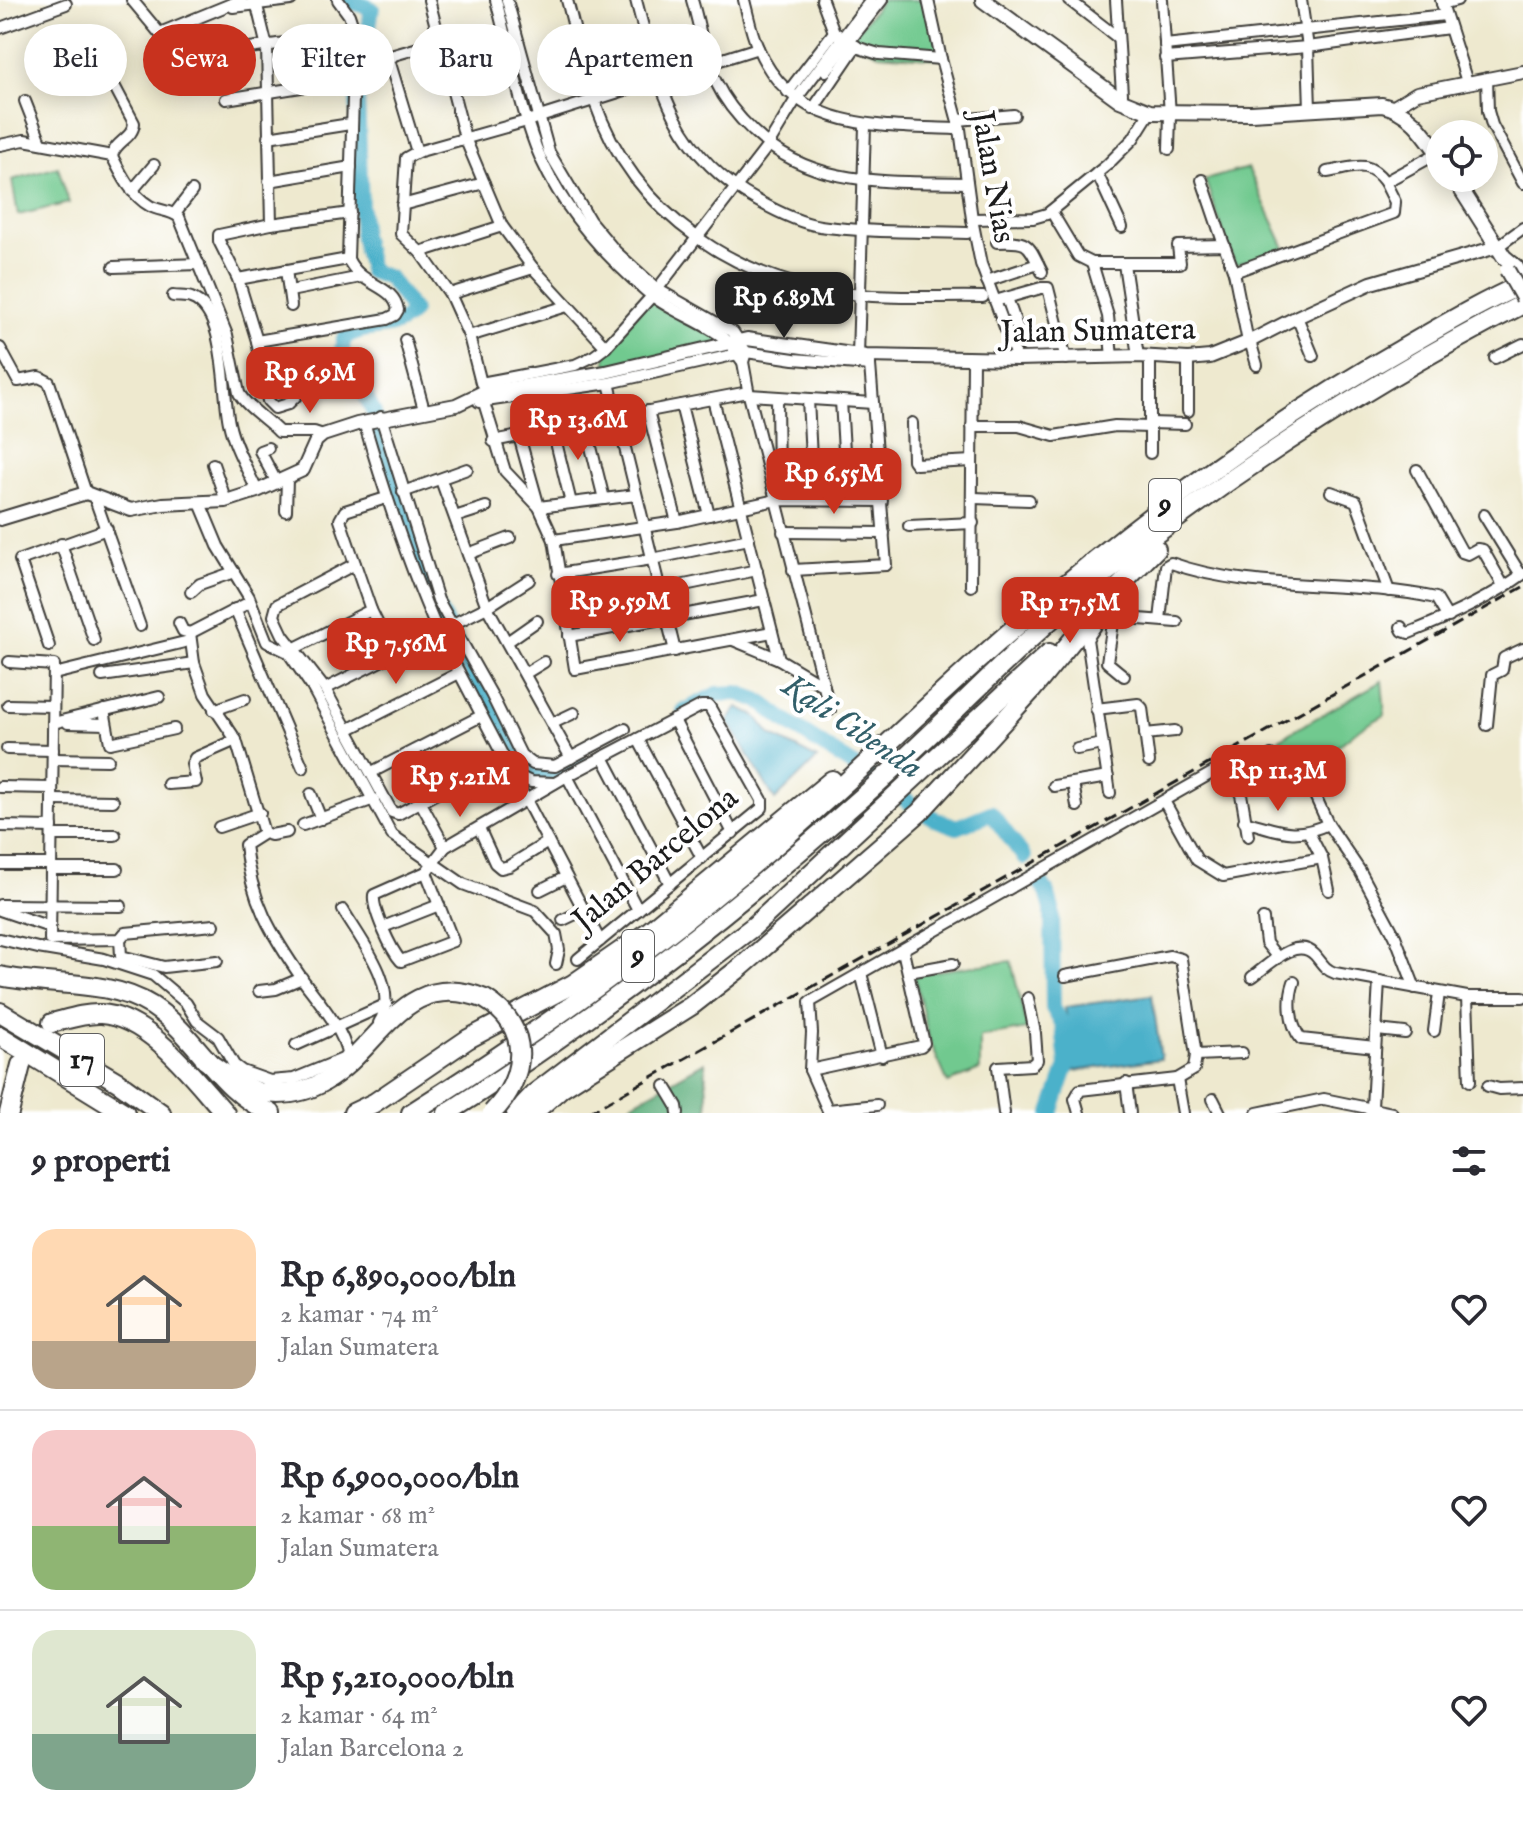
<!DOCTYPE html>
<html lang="id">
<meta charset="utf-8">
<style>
body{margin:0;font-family:"IM FELL English",serif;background:#f7f7f7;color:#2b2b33;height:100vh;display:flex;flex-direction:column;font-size:30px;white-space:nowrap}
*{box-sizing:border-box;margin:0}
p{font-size:26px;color:#7c7c81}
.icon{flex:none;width:44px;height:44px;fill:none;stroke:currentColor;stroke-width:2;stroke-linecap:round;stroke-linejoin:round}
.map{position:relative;height:1113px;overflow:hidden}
.panel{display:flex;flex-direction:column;background:#fff;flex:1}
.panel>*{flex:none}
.hud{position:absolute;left:24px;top:24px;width:800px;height:72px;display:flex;gap:16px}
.fabs{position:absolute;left:1426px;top:120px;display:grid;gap:16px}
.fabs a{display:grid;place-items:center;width:72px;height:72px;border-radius:50%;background:#fff;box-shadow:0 4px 20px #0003;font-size:40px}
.price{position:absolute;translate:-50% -68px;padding:0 18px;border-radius:16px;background:#c8321e;color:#fff;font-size:26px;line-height:52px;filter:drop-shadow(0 2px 4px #0008)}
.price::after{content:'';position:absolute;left:50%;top:48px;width:24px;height:18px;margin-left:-12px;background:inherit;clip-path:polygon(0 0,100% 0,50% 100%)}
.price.selected{background:#222;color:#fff}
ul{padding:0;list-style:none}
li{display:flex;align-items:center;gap:24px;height:200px;padding:0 32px}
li+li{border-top:2px solid #e1e1e2}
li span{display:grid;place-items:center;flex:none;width:224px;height:160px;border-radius:24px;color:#555}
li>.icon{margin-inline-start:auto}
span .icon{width:96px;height:96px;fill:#fffc;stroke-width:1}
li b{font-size:34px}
h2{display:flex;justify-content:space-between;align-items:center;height:96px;padding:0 32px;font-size:34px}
.tag{padding:0 28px;border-radius:36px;background:#fff;box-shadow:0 4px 20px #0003;font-size:28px;line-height:72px}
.tag.selected{background:#c8321e;color:#fff}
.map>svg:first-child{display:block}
.green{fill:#71c98f;stroke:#467256;stroke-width:2}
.forest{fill:#5cad7a;stroke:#3c644b;stroke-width:2}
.water{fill:#4cb1ca;stroke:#346673;stroke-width:2}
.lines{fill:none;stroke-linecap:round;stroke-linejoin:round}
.river{stroke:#4cb1ca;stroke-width:16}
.minor-casing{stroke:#3c3b37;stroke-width:14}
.tertiary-casing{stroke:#3c3b37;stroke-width:16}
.secondary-casing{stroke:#3c3b37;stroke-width:18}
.motorway-casing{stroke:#3c3b37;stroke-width:22}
.minor{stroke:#fff;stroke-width:10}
.tertiary{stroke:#fff;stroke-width:12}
.secondary{stroke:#fff;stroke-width:14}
.motorway{stroke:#fff;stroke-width:18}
.rail{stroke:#1c1c1c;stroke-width:3;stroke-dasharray:12 6;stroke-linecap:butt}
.secondary-bridge-casing{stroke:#3c3b37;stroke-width:18;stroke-linecap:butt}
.motorway-bridge-casing{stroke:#3c3b37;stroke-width:22;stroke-linecap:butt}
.secondary-bridge{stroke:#fff;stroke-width:14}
.motorway-bridge{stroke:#fff;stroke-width:18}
.labels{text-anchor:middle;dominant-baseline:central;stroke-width:8;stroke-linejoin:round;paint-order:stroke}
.shield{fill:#fff;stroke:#606060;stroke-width:2}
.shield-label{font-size:30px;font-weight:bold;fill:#1c1c1c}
.street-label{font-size:32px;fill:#1c1c1c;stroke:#fff}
.water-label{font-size:34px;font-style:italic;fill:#325f6a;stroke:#fff}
</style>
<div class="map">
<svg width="1523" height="1113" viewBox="0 0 1523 1113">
<rect width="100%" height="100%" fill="#fff"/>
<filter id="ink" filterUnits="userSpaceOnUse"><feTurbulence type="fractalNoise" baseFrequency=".0125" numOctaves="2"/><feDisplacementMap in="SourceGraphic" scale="16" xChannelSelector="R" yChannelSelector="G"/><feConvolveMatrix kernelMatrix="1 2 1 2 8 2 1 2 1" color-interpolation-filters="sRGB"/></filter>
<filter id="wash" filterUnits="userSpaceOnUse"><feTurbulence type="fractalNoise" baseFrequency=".006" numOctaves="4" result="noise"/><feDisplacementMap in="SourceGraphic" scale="32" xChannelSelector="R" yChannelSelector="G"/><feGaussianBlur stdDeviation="1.8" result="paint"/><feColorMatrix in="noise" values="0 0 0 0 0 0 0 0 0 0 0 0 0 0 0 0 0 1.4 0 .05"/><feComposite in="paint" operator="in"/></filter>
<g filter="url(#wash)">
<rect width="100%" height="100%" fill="#eee9cf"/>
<g class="green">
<path d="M882,0h46l13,59 -62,-5 -30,-13z"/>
<path d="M58,167l11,36 -51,12 -6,-35z"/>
<path d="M1248,168l37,80 -50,17 -30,-85z"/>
<path d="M652,296l78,48 -124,28v-25z"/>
<path d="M1382,681l3,34 -27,15 -27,22 3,30 -20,6 -9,-27 -26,6 -7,-24z"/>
<path d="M1011,961l16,68 -47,8v33l-32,13 -19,-44 -15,-65z"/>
</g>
<path class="forest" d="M705,1062l3,51h-78l1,-9z"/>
<g class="water">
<path d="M738,707l18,9 15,19 46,24 -42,41 -47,-79z"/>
<path d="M1152,995l9,64 -87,12 -9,-64z"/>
</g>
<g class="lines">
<g class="river">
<path d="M348,0l24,9 -15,87 5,139 8,36 19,7 24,33c-17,24 -48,11 -69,27l-2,12 31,61 56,180 90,171c22,16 40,13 63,2"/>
<path d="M684,711l33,-17 21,-1 20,7 26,20 151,99 22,8 34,-14 33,44"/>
<path d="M1037,878l10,14 5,17 1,99 10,17 4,41 -16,47"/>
</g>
</g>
</g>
<g filter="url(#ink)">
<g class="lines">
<g class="minor-casing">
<g id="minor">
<path d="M132,0l44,53 10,4 169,-24"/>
<path d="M429,0l36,138 37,88 31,42 73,79"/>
<path d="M496,0c13,49 22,100 40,147 22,57 64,104 110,144 23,20 54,29 78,47 8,6 12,16 19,24"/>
<path d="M507,0l42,152 41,69 26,31 41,37 76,43 13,20 -3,10 6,33 81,315"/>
<path d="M567,0c9,33 15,68 27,100 41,117 146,185 267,195 40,4 82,1 122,2"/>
<path d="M636,0c22,85 39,156 122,201 18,10 42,22 62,25 48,7 98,5 147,7"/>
<path d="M692,0c8,26 12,58 24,82 9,19 22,35 37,49 59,58 137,50 214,52"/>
<path d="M744,0c4,15 7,33 14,48 35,83 120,78 196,81"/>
<path d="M822,0l12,32 25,16 20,6 62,5"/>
<path d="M928,0l13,59 19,70 12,90 9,45 36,95"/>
<path d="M1069,0l48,37"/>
<path d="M1116,0l6,94 -2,6"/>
<path d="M1162,0l8,114 -1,35"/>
<path d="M1301,0l7,47 2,62"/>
<path d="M1441,0l26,82"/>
<path d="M1442,4l15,-4"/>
<path d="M257,6l10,41 4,177"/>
<path d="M233,7l58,-7"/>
<path d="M0,28l66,-24"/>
<path d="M160,33l81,-33"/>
<path d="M1165,45l280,-30"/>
<path d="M758,48l-231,73 -110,31 -11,6 -5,76 19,18 30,42 19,42 12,47 94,-18 19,-9 12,-9 46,-51 115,-149 29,-48 75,-99"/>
<path d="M1165,58l143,-11 141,-19"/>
<path d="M826,71l56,-71"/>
<path d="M107,72l27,51c-1,16 -19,18 -22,33 9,18 19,39 38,50 9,5 20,4 29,11l48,118 12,58c7,14 28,26 40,39h35l9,3"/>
<path d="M1487,78l1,33 4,14 31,58"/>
<path d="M788,92l46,-60"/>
<path d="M226,99l126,-20"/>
<path d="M25,101l16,41"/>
<path d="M813,109l43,-63"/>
<path d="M958,120l56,-5"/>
<path d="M268,137l82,-13"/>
<path d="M0,145l24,-5 88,16"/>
<path d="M417,152l-28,-92 5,-5 45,-13"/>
<path d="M1327,172c27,-4 40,-14 58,10l53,-29"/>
<path d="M1097,173l25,54"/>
<path d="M1202,180l22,65"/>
<path d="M269,181l82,-14"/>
<path d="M132,191l22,-26"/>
<path d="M402,205l82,-22"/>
<path d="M1051,211l27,45 14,7h88l-2,-17 46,-1 10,27 14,70"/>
<path d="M175,213l17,-22"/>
<path d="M972,219l61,-1 14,-4 60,-49 26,-26 17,-27"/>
<path d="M997,242c33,-2 31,2 45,30"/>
<path d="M1497,247l26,-19"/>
<path d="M420,252l82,-26"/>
<path d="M1092,263l16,53 4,41"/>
<path d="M1124,264l14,92"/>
<path d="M114,267l85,-3"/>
<path d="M286,270l5,36"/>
<path d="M1234,272l160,-59 1,-11 -10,-20"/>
<path d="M238,279l110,-20"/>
<path d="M987,281l51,-17"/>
<path d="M290,291l71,-14"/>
<path d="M450,294l83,-26"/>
<path d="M173,296c5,1 13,0 18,2 36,12 31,94 38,125 5,24 18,45 28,68"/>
<path d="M1007,298l16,46 3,2 37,-1"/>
<path d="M995,301l46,-13h7l18,71"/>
<path d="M1297,317l16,39"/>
<path d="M469,336l98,-30"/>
<path d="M405,340l19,70"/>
<path d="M257,341l130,-22 8,-4 3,-5c-4,-26 -37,-23 -50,-51l7,-226 -6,-18 -11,-15"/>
<path d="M1250,341l7,24"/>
<path d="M0,348l18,33 21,-4 10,5 37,111"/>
<path d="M858,356l7,-230"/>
<path d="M1150,356v97"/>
<path d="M1495,358l28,-14"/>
<path d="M1188,359v52"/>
<path d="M609,383l66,268"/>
<path d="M481,393l24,78 34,36 15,33 21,129 197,-37"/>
<path d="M749,395l124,8"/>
<path d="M296,396l-8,8 -13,4 -7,-7 -11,-60 -19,-62 -19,-38v-6l52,-11 79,-11"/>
<path d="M713,399l66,260"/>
<path d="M808,399l5,100"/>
<path d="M841,401l6,99"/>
<path d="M479,402l130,-19 137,-31 48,7 76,6v-8"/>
<path d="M681,405l28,110"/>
<path d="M648,411l29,111"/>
<path d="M381,417l57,183 53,94 30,61 12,9 22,2 70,-37"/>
<path d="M364,422c21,72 44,142 74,210l162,309"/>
<path d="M585,423l19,76"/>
<path d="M912,423l1,37 3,4 56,-3"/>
<path d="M1150,423l35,1"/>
<path d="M972,426h47l35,10 61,-10 35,1"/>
<path d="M553,430l18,73"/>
<path d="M519,436l20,71 97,-12"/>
<path d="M493,441l255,-49"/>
<path d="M268,448l-8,3 17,32"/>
<path d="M213,464l13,37"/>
<path d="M1417,470l45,82 6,2 9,-5 6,1 21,37"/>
<path d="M441,480l46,127 84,151"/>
<path d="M773,489l5,-6 -1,-86"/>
<path d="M403,492l64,-23"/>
<path d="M1331,492l25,9 33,90"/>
<path d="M94,496l46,130"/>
<path d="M386,498l-41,13 -5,9 31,90 22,45"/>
<path d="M974,498l55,2"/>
<path d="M200,503l18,43 31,51 18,45 21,10 24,35 80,148 71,49 72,27 21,23 3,16 -3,14"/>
<path d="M286,511l1,-32"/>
<path d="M1484,515l37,60"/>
<path d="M455,517l31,-10"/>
<path d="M909,526l64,-3"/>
<path d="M783,532l101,1"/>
<path d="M554,540l123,-18 99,-22 106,1"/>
<path d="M61,544l33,96"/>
<path d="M468,554l42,-16"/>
<path d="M355,564l-78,41 -3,11 9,19 42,54 67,123 6,2 105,-57"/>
<path d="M793,570l93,-5 -16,-200"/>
<path d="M558,574l94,-15 97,-20"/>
<path d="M971,586l2,-227"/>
<path d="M191,592l9,-8 34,-12"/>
<path d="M563,605l97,-15 97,-20"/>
<path d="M235,609l68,159"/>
<path d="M1114,617l-7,45 17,14"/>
<path d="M1160,620l6,-54 5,-3c84,30 178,16 265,35l9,15 4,4"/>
<path d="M179,623l4,8 7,2"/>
<path d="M451,625l36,-18 42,-27"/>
<path d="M1401,627l2,4 6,2c40,-16 80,-34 114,-59"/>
<path d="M190,633l4,30 11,31 31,46 28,93"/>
<path d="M190,633l60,-31"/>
<path d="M569,636l195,-36"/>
<path d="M733,640l46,19 45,27"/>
<path d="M507,642l30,-21"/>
<path d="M49,646l-29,-86 87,-31"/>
<path d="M293,649l78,-39"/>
<path d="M9,662l45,3 -4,275 70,-1 5,-6 89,-8"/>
<path d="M526,673l18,-11"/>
<path d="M54,674l135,-33"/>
<path d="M102,676l92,-13"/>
<path d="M325,689l113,-57"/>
<path d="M8,705l45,1"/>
<path d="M1096,709l42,-5 4,4 7,54"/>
<path d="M104,710l6,33 64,-14"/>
<path d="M214,710l31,-11"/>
<path d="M674,720l59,113"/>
<path d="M53,723l106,-26"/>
<path d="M68,723l38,1"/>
<path d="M553,723l21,-10"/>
<path d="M1487,725l5,-50 10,-5 2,-12 19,-9"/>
<path d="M349,729l110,-56"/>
<path d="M1145,734l30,-3"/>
<path d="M638,739l64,119"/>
<path d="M7,749l46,1"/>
<path d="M1077,749l25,-5"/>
<path d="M1271,755l4,14"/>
<path d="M603,757l67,127"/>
<path d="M53,759l55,1"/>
<path d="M372,772l109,-56"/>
<path d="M512,773l19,9 23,1"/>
<path d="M567,776l71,134"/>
<path d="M1237,777l68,-13 8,27 15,33 32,47 35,65 20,52"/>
<path d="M1073,783l4,23"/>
<path d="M168,784l28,-2 -4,-18 3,-6 41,-18"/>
<path d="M1054,786l54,-9"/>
<path d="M0,787l52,1"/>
<path d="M1110,793l-23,-154 11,-16 16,-6 63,5"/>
<path d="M311,794l10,25"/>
<path d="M53,800l60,1"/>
<path d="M420,801l25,46"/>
<path d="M1164,801l33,59 26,16 99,-18"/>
<path d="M1244,821c34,9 50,19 84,3"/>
<path d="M303,825l71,-26"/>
<path d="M0,826l52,1"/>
<path d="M219,827l41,-14"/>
<path d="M479,828l16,35 6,5 8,-2 39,-24"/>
<path d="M1309,833l13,25 7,32"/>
<path d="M52,835h63"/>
<path d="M0,864h51"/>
<path d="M51,869h66"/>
<path d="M426,872l19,-25 122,-71 134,-70h8l53,94v8l-184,151"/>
<path d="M426,872l27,69 -52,20c-10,-11 -29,-52 -27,-66z"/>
<path d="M540,890l26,-13"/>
<path d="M0,905l121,1"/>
<path d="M0,910l50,17"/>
<path d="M343,910c18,31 58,78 36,113"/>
<path d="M1263,919l3,24 12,15"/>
<path d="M563,920l21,-10"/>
<path d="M383,927l56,-22"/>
<path d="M0,939l38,9 66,11 49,16 33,28 11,18 21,16 16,28 8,6 28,10 24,-2 49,-20 4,-5c-3,-24 -30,-55 -44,-74 -32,-46 -52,-79 -58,-135l19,-12 7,2 16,-3"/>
<path d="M120,939l1,17 43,11 53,-6"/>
<path d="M909,972l44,-8"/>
<path d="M861,973l21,83"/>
<path d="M1065,976l105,-20 11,3 15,96 -2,14 -17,10 -97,11 -5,9 4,14"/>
<path d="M1252,977c16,-11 44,-42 63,-22 7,8 9,14 20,18l132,24h56"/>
<path d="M1294,982c-6,17 -5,42 7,57l74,8"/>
<path d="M259,991l17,-2 26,-11"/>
<path d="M1467,997l3,84"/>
<path d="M1377,1030l28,3"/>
<path d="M1434,1031l5,-38"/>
<path d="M296,1045l91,-41"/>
<path d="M1196,1055l46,-2"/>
<path d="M810,1070l111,-24 3,-3 -21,-92"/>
<path d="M1177,1079l6,34"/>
<path d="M1126,1083l4,30"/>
<path d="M665,1086l12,20 1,7"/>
<path d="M1488,1086l11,3 24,-1"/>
<path d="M1213,1099l7,14"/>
<path d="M1372,1107l7,-126"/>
<path d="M828,1110l49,-5"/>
<path d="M829,1113l-19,-43 2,-37 -2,-31 416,-237 6,2c10,21 12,46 16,69"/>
<path d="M1004,1113l-6,-46 34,-2 5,-5 -2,-27 -7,-35"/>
<path d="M1257,1113l67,-14 68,14"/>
</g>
</g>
<g class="tertiary-casing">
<g id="tertiary">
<path d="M1394,107l23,-14 106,-21"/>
<path d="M0,519l86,-26 45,17 32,-6 63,-3 31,-10 46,-21 13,-29 7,-6 34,-11 99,-19 25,-12 125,-21 141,-33 119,17 151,3 121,-3 50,3 22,-2 40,-16 47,-24 74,-34 126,-36"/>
</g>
</g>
<g class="secondary-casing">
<g id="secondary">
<path d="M983,0l137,100 30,12 101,1 131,-8c28,6 42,28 58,51"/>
<path d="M1454,178l50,79 12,10 7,13"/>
</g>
</g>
<g class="motorway-casing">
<g id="motorway">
<path d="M0,976c49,11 108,2 152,30 46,30 65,83 119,107"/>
<path d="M0,1012l118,70 43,31"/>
<path d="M52,1023c16,-4 33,-10 49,-9 49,3 93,65 124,99"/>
<path d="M0,1036l125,77"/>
<path d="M205,1060c17,12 34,24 53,32 114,21 119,-136 227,-93"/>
<path d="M9,1113l12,-48"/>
<path d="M353,1113l21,-10 94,-64 105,-55 75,-52 184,-152"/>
<path d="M411,1113c122,-77 240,-161 350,-255 84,-71 161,-149 243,-221 123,-108 253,-206 396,-287 40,-23 80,-47 123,-66"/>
<path d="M447,1113c149,-94 289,-204 421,-321 79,-70 151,-149 234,-216 131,-105 272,-195 421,-272"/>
<path d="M516,1113l18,-19 220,-168 295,-273"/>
<path d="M533,1113l28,-25 130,-82 50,-39 179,-155 111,-121 70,-86 55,-56"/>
</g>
</g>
<use href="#minor" class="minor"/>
<use href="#tertiary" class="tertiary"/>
<use href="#secondary" class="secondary"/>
<use href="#motorway" class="motorway"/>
<path class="rail" d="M588,1113l935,-526"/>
<g class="secondary-bridge-casing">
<path id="secondary-bridge" d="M1507,270l16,28"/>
</g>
<g class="motorway-bridge-casing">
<path id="motorway-bridge" d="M485,999c47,28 42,78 7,114"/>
</g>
<use href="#secondary-bridge" class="secondary-bridge"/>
<use href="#motorway-bridge" class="motorway-bridge"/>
</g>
</g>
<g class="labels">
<g class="shield">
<rect x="1149" y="479" width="32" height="52" rx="6"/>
<rect x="622" y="930" width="32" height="52" rx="6"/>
<rect x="60" y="1034" width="44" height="52" rx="6"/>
</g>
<g class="shield-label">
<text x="1165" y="505">9</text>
<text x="638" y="956">9</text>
<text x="82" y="1060">17</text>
</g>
<g class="street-label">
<text transform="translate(992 177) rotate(80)">Jalan Nias</text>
<text transform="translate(1098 332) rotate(-1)">Jalan Sumatera</text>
<text transform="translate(656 860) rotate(-40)">Jalan Barcelona</text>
</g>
<g class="water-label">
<text transform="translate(852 727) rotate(34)">Kali Cibenda</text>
</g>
</g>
</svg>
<div class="fabs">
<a><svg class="icon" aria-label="locate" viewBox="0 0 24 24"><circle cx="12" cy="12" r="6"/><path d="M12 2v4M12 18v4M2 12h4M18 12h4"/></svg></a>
</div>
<b class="price selected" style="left:784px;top:340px">Rp 6.89M</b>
<b class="price" style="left:310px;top:415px">Rp 6.9M</b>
<b class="price" style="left:578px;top:462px">Rp 13.6M</b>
<b class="price" style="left:834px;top:516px">Rp 6.55M</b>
<b class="price" style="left:620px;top:644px">Rp 9.59M</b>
<b class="price" style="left:1070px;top:645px">Rp 17.5M</b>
<b class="price" style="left:396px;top:686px">Rp 7.56M</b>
<b class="price" style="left:1278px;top:813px">Rp 11.3M</b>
<b class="price" style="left:460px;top:819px">Rp 5.21M</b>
<div class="hud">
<a class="tag">Beli</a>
<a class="tag selected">Sewa</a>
<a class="tag">Filter</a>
<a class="tag">Baru</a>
<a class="tag">Apartemen</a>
</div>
</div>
<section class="panel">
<h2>9 properti<svg class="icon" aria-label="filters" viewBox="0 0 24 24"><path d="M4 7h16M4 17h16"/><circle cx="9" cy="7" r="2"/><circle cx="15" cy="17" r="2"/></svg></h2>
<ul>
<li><span style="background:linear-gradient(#ffd9b3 70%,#b9a48a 0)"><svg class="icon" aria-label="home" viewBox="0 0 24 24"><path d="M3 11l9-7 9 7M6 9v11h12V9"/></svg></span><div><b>Rp 6,890,000/bln</b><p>2 kamar · 74 m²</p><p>Jalan Sumatera</p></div><svg class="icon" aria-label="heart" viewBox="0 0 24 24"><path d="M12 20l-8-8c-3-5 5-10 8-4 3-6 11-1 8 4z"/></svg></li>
<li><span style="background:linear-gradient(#f6c9c9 60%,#8fb573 0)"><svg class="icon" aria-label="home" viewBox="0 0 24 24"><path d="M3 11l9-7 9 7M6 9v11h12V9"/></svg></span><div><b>Rp 6,900,000/bln</b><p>2 kamar · 68 m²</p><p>Jalan Sumatera</p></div><svg class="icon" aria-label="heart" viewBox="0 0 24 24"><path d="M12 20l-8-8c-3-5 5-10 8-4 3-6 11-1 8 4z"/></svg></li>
<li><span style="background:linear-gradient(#dfe7d0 65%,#7fa58c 0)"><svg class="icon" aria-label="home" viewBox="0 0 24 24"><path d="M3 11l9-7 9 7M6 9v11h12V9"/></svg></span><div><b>Rp 5,210,000/bln</b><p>2 kamar · 64 m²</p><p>Jalan Barcelona 2</p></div><svg class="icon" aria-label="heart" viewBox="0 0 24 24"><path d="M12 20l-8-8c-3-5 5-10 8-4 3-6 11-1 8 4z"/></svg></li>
</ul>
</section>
